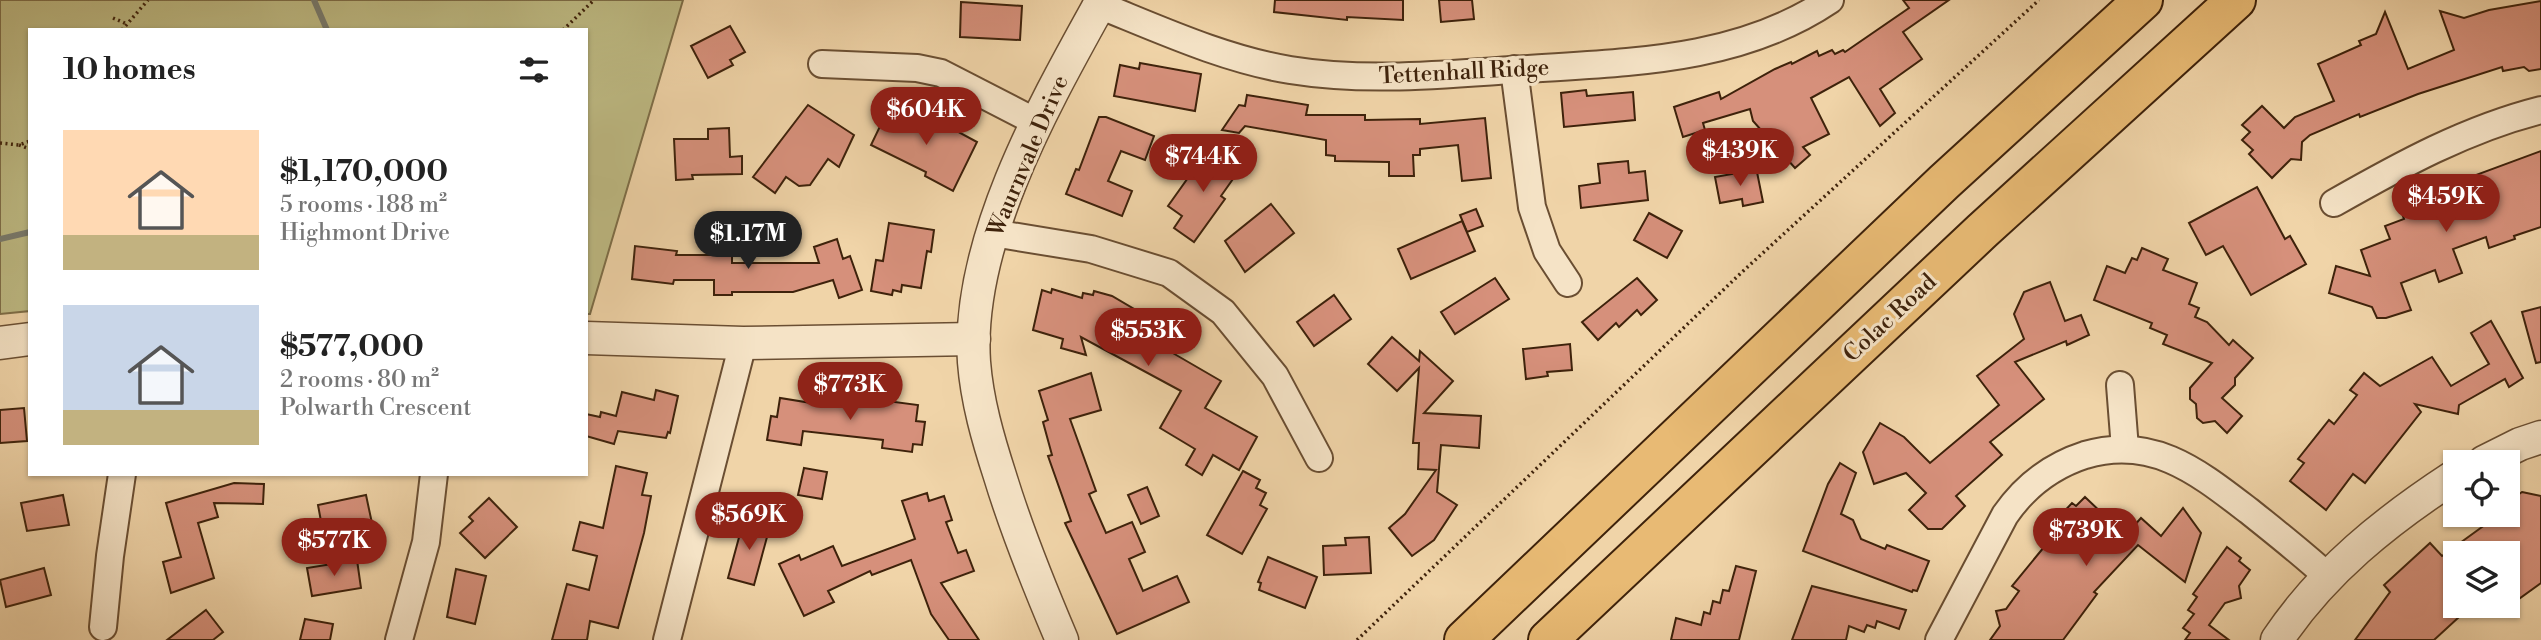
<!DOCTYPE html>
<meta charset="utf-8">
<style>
body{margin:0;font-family:"Libre Bodoni",serif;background:#f6f6f6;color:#222;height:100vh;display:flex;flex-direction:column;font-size:26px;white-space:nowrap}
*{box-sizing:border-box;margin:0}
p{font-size:23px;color:#767676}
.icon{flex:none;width:38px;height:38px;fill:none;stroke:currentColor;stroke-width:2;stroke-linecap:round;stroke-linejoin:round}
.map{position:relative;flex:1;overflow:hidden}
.side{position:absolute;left:28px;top:28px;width:560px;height:448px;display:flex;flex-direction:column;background:#fff;border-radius:0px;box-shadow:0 2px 5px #0004}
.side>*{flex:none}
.controls{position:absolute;left:2443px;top:450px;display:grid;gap:14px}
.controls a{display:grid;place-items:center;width:77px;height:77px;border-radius:0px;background:#fff;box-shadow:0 2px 5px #0004;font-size:35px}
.price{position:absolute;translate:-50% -60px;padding:0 16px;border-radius:24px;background:#8f2418;color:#fff;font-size:23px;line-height:46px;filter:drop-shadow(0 2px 4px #0008)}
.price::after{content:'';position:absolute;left:50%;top:42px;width:21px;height:16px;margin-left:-10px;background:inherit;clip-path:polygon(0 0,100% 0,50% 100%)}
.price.current{background:#222;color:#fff}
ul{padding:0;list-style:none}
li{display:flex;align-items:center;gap:21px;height:175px;padding:0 35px}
li span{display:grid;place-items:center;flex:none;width:196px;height:140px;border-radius:0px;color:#555}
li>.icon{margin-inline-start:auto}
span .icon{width:84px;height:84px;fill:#fffc;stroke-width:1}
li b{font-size:30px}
h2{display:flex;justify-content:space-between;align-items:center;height:84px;padding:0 35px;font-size:30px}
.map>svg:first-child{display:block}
.green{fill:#bebb84;stroke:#7e6e48;stroke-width:2}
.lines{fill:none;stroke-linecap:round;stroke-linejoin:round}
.stream{stroke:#787b6f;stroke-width:6}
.building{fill:#d6907b;stroke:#3e220b;stroke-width:2}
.minor-casing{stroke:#6a4e32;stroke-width:30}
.tertiary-casing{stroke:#6a4e32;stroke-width:35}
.trunk-casing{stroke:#3e220b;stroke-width:42}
.path{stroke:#3e220b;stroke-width:3.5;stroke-dasharray:2 3.5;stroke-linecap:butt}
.minor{stroke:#f5e3c6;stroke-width:26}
.tertiary{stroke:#f5e3c6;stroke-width:32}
.trunk{stroke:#e8ba74;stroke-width:38}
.labels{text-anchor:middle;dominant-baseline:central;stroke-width:6;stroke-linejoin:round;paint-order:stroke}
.street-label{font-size:23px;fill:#3e220b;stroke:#f5e3c6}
</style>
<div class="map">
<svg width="2541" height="640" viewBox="0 0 2541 640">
<rect width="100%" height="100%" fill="#f0d4a8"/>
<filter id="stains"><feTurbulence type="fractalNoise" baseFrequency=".00286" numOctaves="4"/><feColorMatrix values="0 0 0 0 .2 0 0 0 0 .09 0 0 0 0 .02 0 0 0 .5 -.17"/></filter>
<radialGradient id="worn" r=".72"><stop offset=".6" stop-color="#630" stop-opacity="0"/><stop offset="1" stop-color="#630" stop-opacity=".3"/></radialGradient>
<path class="green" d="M0,0h683l-93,314h-4v-284h-556v281l-30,3z"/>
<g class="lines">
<g class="stream">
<path d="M314,0l13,30"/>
<path d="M0,239l30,-7"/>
</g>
</g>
<g class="building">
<path d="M1275,0h128v20l-56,-3v3l-73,-8z"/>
<path d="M1439,0h33l2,19 -33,3z"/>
<path d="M1903,0h46l-46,32 19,27 -42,30 15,24 -15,13 -31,-49 -38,21 18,36 -26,13 7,8 -15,13 -42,-47 -3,-12 -47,14 2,7 -22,7 -9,-30 45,-15 2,7 54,-30 16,-7 1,2 25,-13 2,5 13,-6 3,4 8,-4 2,2 64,-44z"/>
<path d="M2541,1v68l-12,2 -5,-4 -21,4 -1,-4 -84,27 -58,23 -1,-3 -49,21 -8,7 -1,18 -10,-1 -19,19 -23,-24 4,-4 -11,-10 8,-8 -8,-7 20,-19 22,22 11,-11 39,-16 -16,-37 43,-19 -2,-4 17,-7 9,-22 23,57 46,-19 -14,-39 24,7 25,-8z"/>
<path d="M961,2l61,4 -2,34 -60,-3z"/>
<path d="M730,26l15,26 -15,8 3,5 -25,13 -17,-32z"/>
<path d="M1140,63l61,11 -6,37 -81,-15 6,-31 19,4z"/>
<path d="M1586,90l1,6 46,-4 2,28 -71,7 -3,-34z"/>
<path d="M1247,95l61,10 -2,10h59v5l55,-1v5l65,-6 6,60 -29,3 -4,-36 -38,4v6h-7l1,21h-25v-14l-54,-1v-5l-9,-1v-15l-81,-14 -6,7 -17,-3 17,-25 6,1z"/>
<path d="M808,105l46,30 -15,32 -11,-8 -18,26 -11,1 -13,-9 -11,16 -22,-16z"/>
<path d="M898,108l41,20 3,-5 35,19 -24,49 -28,-15 1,-4 -55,-27 12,-25 8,4z"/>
<path d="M1099,117h7l48,19 -9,24 -24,-9 -13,30 24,10 -10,25 -56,-22 10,-25 3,1z"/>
<path d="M729,128l1,29 12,-1v18l-50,1 1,4 -17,1 -2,-41h34v-10z"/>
<path d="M1210,147l30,22 -19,27 4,3 -31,43 -20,-14 8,-12 -14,-10z"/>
<path d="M2541,151v76l-27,9 1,3 -26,9 -3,-11 -33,12 9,24 -23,9 -4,-12 -34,13 10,27 -25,8h-9l-5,-11 -43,-14 7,-27 34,10 -9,-26 29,-11 -5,-13 19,-7 -1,-3 40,-14 -5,-13z"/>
<path d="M1628,161l1,12 16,-2 3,29 -67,8 -2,-22 21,-3 -2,-19z"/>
<path d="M1743,172h14l6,30 -20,4 -1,-7 -22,4 -5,-26z"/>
<path d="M2257,187l28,52 5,-3 16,28 -55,31 -28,-49 -17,9 -17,-32z"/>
<path d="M1271,204l23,29 -49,39 -20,-31z"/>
<path d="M1476,209l7,17 -16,6 -7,-17z"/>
<path d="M1649,213l33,18 -15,27 -33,-18z"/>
<path d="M1462,221l13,30 -64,28 -13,-30z"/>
<path d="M889,223l45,7 -3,22 -4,-1 -6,37 -19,-3 -1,7 -8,-2 -1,5 -21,-4 5,-31 7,1z"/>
<path d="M837,239l6,20 7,-3 12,34 -23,8 -6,-18 -40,12h-61v3h-18v-15h-40l-1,4 -41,-5 3,-33 42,5 -1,4h36l1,-7h19v15h87l-5,-16z"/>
<path d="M2142,248l26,11 -5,11 34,13 -8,21 10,4 -4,9 12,5 22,23 4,-5 20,18 -18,20v7l-13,13 20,18 -15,17 -12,-12 -12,2 -6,-5 -1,-14 -6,-5v-11l22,-25 -49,-19 4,-9 -17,-7 2,-5 -58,-23 13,-34 18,7 7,-15 5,2z"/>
<path d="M1495,278l14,21 -54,35 -14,-22z"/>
<path d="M1637,278l20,22 -16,15 -4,-5 -18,17 -3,-4 -18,17 -16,-18z"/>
<path d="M2050,282l15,39 16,-6 8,20 -22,10 -1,-4 -51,21 29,37 -54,43 12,13 -46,41 9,10 -23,23h-14l-19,-19 17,-17 -20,-20 -32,11 -11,-32 17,-29 24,14 26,26 69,-58 -22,-29 47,-37 -10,-25 10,-22z"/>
<path d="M1052,289l30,9 1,-5 10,2 1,-4 18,5 68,40 -9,16 50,29 -16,27 52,29 -18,33 -26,-15 -11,20 -16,-10 9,-16 -35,-21 21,-37 -100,-54 5,18 -25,-7 2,-9 -30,-9 9,-40 9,3z"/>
<path d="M1334,295l17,24 -37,27 -17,-24z"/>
<path d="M2541,307v55l-5,1 -14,-51z"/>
<path d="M2491,321l32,57 -14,9 -4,-8 -46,26 -1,9 -43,-10 6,8 -56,71 -12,-9 -27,36 -36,-29 14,-18 -6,-4 31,-39 5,4 23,-29 -7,-5 14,-17 16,13 52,-29 19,29 38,-22 -18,-31z"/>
<path d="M1392,337l27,24 1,-10 33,30 -29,32 57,3 -2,32 -38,-3 -4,47 20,13 -23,35 -22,16 -23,-28 16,-14 31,-44 -18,-1 1,-26h-6l6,-75 -22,23 -29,-27z"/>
<path d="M1570,344l2,26 -25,2 1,4 -22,3 -3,-30z"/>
<path d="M1091,373l10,37 -31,9 26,72 -7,3 17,39 26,-11 13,30 -16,7 14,32 34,-15 12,26 -72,32 -52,-111 6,-2 -23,-65 4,-1 -9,-33 5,-2 -9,-29z"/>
<path d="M656,390l22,6 -8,37 -2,-1 -2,6 -48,-7 -4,13 -28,-8v-22l14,3 1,-5 15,4 6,-24 32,8z"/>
<path d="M849,396l69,9 -2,16 9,1 -3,23 -9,-1 -1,8 -30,-4 1,-8 -80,-9 -2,14 -34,-5 4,-24 6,1 3,-19 50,8v-4l18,2z"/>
<path d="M24,408l3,33 -27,2v-33z"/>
<path d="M1840,463l16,10 -15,41 12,6 8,19 24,10 2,-4 42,16 -12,30 -4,-1 -1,2 -109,-41 25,-67z"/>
<path d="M616,466l31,7 -5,22 9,1 -7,37 -26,95 -28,-7 -3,19h-35l15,-56 22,6 8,-34 -24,-6 7,-28 23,6z"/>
<path d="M804,468l23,4 -5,27 -24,-4z"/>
<path d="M1243,471l17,9 -4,8 10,5 -6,12 7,4 -25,45 -35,-19z"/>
<path d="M234,483l30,1 -1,20 -49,-1 4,14 -20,6 16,55 -43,15 -8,-31 18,-5 -15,-54z"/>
<path d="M1147,487l12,29 -18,8 -13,-29z"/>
<path d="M2522,492l19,4v87l-25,18 -8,-11v-37h-53v53h16l-37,34h-79l35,-48 -6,-7 46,-42 12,13 58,-42h8v-12z"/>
<path d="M927,493l2,8 15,-5 8,24 -6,2 12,31 8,-3 8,21 -33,12 38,57h-30l-18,-26 -20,-54 -39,15 -2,-4 -42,20 6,11 -30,14 -25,-52 20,-9 2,5 32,-14 9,20 73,-27 -13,-38z"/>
<path d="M63,495l6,30 -42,6 -6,-28z"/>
<path d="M366,495l7,33 -21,4 -1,-6 -28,6 -5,-27z"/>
<path d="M2085,497l21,20 7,-7 19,18 9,-10 20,18 22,-28 18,25 -16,49 -47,-37 -44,47 3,2 -34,46h-73l10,-14 -4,-15 10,-2 13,-18 -7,-5 37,-45 -7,-6 30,-32 4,3z"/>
<path d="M489,498l28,29 -32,31 -25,-25 13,-12 -4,-4z"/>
<path d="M744,519l26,7 -16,59 -26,-7z"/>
<path d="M1369,537l2,36 -47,2 -1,-29 23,-1 -1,-7z"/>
<path d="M2227,547l14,11 -2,3 11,9 -11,16 2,12 -16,5 -16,22 20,15h-44l5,-7 -7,-5 11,-14 -6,-4 9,-13 -4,-3z"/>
<path d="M1268,557l49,20 -12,31 -46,-18 2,-7 -3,-1z"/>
<path d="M357,560l4,28 -49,8 -5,-28z"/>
<path d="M1736,566l20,5 -17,69h-68l5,-22 25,7 3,-13 6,2 3,-13 7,2 3,-13 6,1z"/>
<path d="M44,568l7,27 -45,12 -6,-27z"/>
<path d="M456,569l30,7 -11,48 -28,-7z"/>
<path d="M1812,586l94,24 -7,19 -22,-8 -2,7 -8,-3 -3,7 -15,-6 -3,14h-54z"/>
<path d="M206,610l17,22 -10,8h-46z"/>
<path d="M305,619l28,5 -3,16h-30z"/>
</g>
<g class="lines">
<g class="minor-casing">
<g id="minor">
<path d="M1099,5c62,25 125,54 191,65 74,12 148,5 222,0 109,-8 223,-6 318,-70"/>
<path d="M822,64l95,4 24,5 97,50"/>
<path d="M1514,69l18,138 15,44 21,32"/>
<path d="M2334,203c67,-38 132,-74 207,-93"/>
<path d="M993,233l98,16 78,24 54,39 52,64 44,82"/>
<path d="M2120,385l5,64"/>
<path d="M103,627l7,-71 12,-82"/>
<path d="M399,640l27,-98 8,-68"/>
<path d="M667,640l76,-297"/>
<path d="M1939,640l66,-125c20,-29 46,-49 80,-60 68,-20 113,17 164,56 26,21 53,42 78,65"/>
</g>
</g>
<g class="tertiary-casing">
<g id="tertiary">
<path d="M586,338l157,5 231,-4"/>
<path d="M0,343l30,-4"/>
<path d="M2484,462l36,-18 21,-7"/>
<path d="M1062,640c-23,-54 -45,-108 -62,-164 -12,-37 -23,-75 -26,-114 -8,-121 71,-259 128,-362"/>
<path d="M2277,640c46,-69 109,-119 178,-164"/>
</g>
</g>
<g class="trunk-casing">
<g id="trunk">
<path d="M1464,640l480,-458 199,-182"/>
<path d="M1548,640l434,-409 254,-231"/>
</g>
</g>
<g class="path">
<path d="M113,18l14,6"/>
<path d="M122,30l26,-30"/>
<path d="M563,30l31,-30"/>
<path d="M0,143l19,2 11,-4"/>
<path d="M19,145l11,4"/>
<path d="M1357,640l384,-367 298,-273"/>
</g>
<use href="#minor" class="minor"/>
<use href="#tertiary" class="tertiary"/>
<use href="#trunk" class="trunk"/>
</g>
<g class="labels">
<g class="street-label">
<text transform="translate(1464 72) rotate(-3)">Tettenhall Ridge</text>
<text transform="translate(1028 156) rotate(-67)">Waurnvale Drive</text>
<text transform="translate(1890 318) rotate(-43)">Colac Road</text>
</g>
</g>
<rect width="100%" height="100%" filter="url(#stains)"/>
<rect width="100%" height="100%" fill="url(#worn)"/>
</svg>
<div class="controls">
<a><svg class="icon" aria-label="locate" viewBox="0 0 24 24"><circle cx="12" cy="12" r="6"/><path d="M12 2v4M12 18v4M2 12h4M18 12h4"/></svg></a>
<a><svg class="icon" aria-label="layers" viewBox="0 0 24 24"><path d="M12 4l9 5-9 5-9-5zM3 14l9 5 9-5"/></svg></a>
</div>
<b class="price" style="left:926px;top:147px">$604K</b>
<b class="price" style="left:1740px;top:188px">$439K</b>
<b class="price" style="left:1203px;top:194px">$744K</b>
<b class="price" style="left:2446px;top:234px">$459K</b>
<b class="price current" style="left:748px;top:271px">$1.17M</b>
<b class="price" style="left:1148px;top:368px">$553K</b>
<b class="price" style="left:850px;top:422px">$773K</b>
<b class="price" style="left:749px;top:552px">$569K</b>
<b class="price" style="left:2086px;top:568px">$739K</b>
<b class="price" style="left:334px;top:578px">$577K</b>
<section class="side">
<h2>10 homes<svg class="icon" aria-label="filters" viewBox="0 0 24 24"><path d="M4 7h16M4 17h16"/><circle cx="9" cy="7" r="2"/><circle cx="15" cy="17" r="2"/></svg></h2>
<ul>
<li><span style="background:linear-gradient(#ffd9b3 75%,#c2b280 0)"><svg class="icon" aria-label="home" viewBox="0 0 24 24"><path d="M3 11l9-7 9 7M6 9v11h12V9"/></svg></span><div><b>$1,170,000</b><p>5 rooms · 188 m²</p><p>Highmont Drive</p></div></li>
<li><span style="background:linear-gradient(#c9d6e8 75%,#c2b280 0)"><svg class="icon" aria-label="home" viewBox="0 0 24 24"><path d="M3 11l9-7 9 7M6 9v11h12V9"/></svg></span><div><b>$577,000</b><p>2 rooms · 80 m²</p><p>Polwarth Crescent</p></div></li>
</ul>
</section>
</div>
